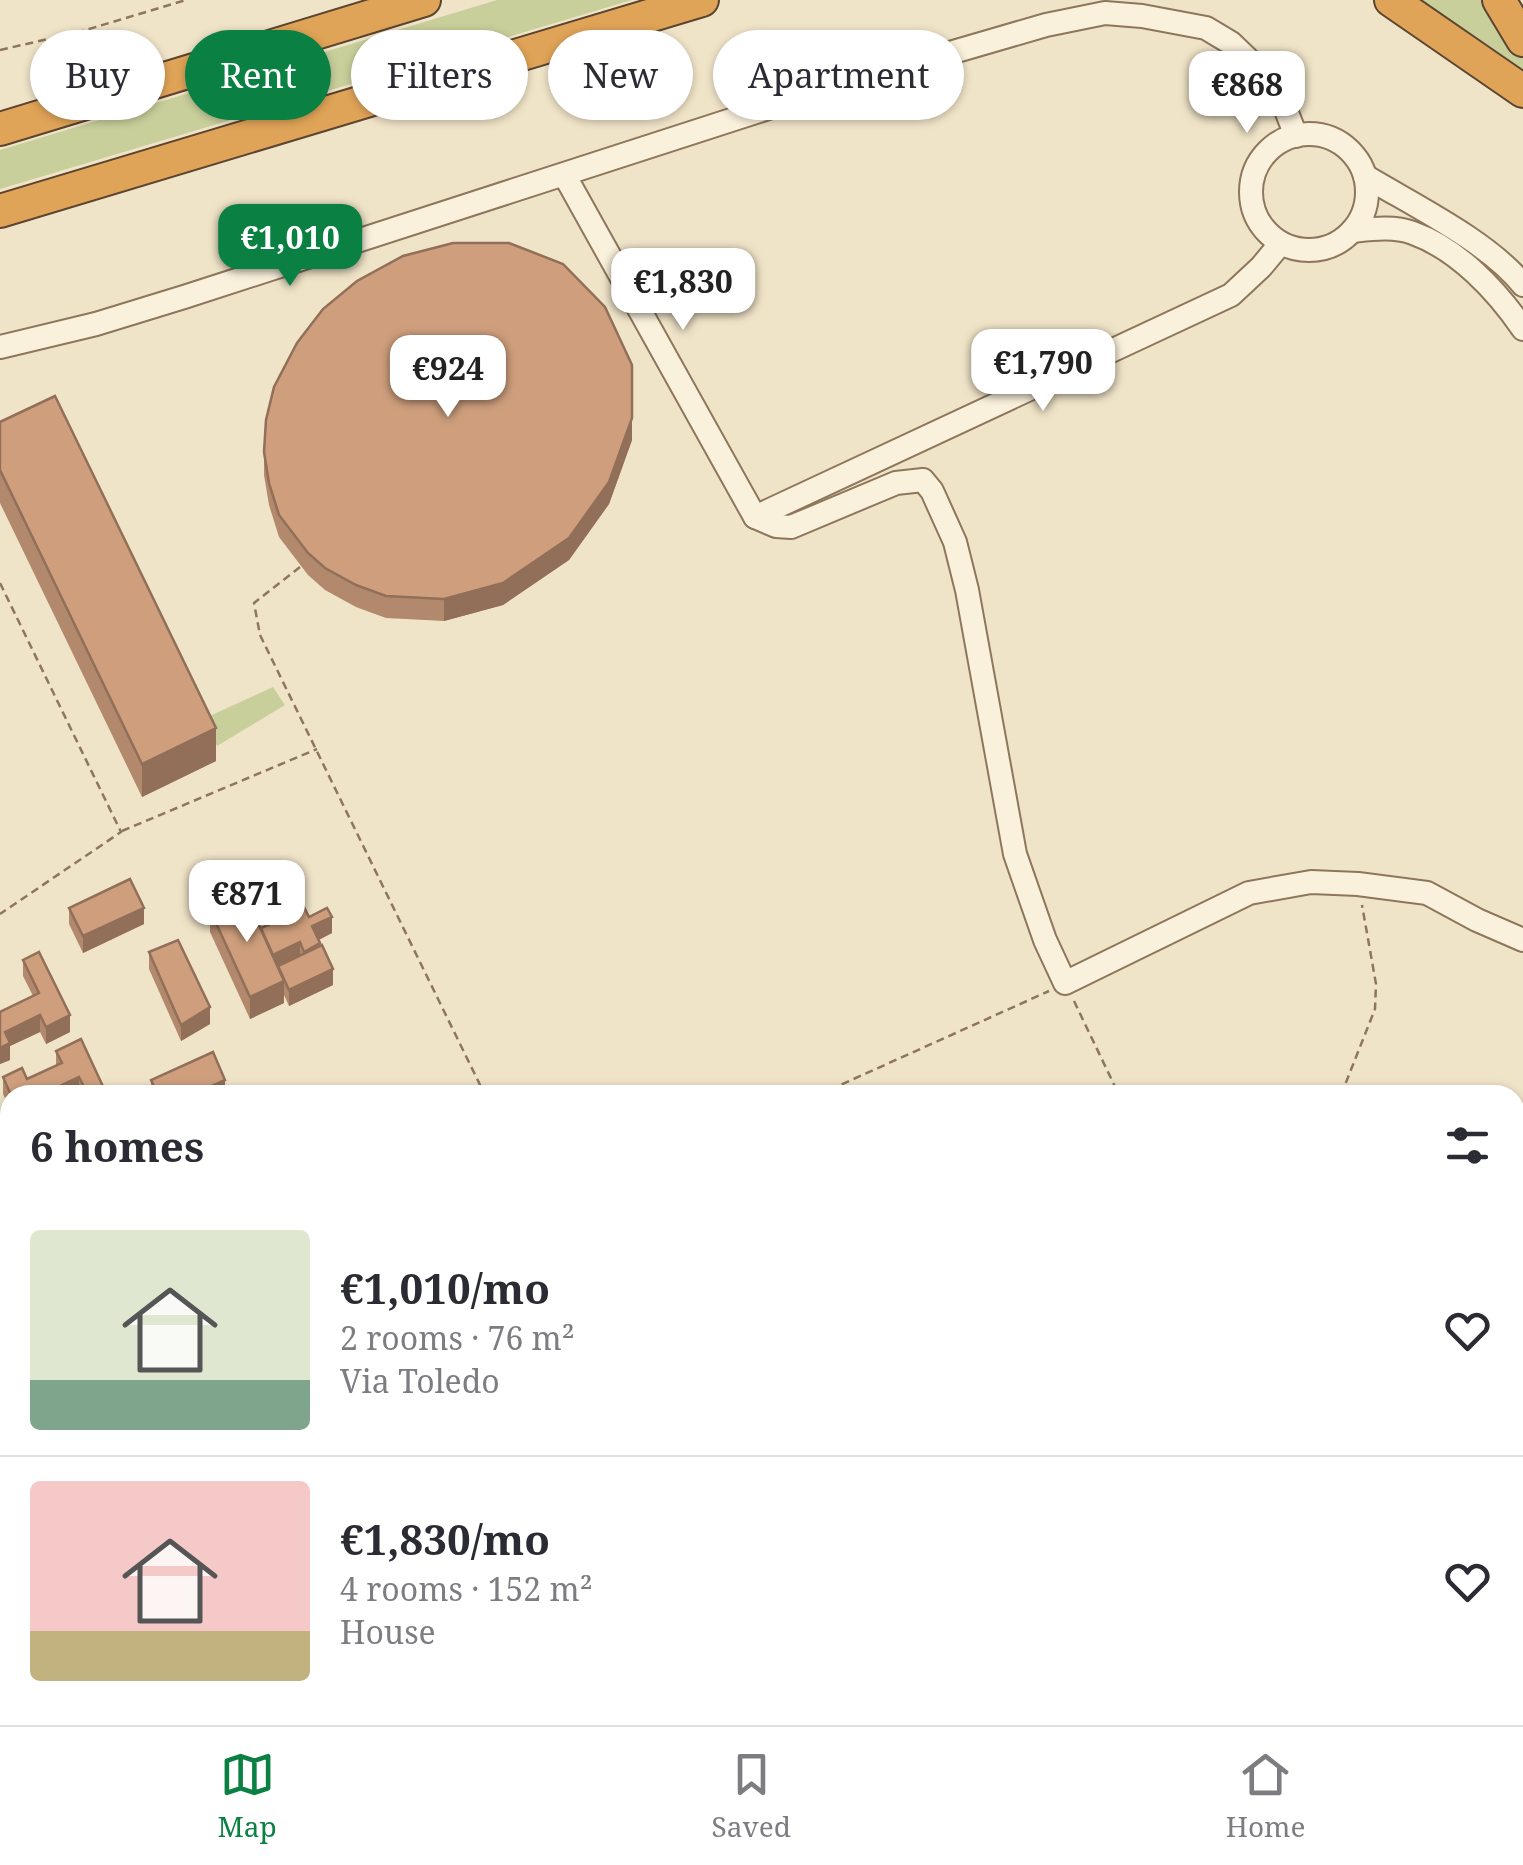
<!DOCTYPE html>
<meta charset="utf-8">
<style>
body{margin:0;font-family:"Noto Serif",serif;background:#f7f7f7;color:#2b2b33;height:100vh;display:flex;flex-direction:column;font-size:38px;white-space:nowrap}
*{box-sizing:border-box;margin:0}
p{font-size:32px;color:#7c7c81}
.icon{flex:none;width:55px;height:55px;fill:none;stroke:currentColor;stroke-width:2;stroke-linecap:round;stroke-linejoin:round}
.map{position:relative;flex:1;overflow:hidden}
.details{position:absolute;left:0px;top:1085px;width:1525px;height:640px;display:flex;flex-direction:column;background:#fff;border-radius:30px 30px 0 0;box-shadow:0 2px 8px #0004}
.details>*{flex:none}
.guide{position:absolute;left:30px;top:30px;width:1000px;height:90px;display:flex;gap:20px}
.price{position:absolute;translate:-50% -85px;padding:0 22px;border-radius:20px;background:#fff;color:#222;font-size:32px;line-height:65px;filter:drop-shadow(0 2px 5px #0008)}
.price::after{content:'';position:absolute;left:50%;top:60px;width:30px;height:22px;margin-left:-15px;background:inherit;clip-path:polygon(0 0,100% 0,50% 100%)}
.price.current{background:#0b8043;color:#fff}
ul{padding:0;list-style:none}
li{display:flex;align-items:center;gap:30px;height:250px;padding:0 30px}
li+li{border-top:2px solid #e1e1e2}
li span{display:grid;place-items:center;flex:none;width:280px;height:200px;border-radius:10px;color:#555}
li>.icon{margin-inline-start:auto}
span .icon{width:120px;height:120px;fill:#fffc;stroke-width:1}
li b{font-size:42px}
h2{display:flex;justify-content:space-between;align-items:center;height:120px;padding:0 30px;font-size:42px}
.tag{padding:0 35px;border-radius:45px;background:#fff;box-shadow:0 2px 8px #0004;font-size:35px;line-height:90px}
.tag.current{background:#0b8043;color:#fff}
.tab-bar{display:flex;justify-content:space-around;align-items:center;height:140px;border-top:2px solid #e1e1e2;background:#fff;font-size:28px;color:#7c7c81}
.tab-bar a{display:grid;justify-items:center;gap:5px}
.tab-bar .current{color:#0b8043}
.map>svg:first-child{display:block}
.green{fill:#c9cf9b}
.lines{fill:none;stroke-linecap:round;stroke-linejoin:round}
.minor-casing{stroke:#8d765c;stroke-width:26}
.highway-casing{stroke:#5b4430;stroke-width:36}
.path{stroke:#8d765c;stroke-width:2.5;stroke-dasharray:8 5;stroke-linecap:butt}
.minor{stroke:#faf1dc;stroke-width:22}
.highway{stroke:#e0a458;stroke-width:32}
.wall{fill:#b2896c}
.shaded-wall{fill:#916f58}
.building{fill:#cf9f7d;stroke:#916f58;stroke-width:2.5}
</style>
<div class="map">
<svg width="1523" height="1725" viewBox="0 0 1523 1725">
<rect width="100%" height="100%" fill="#f0e4c8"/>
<g class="green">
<path d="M497,0h135l-632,189v-39z"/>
<path d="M1415,0h75l33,50v21z"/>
<path d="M273,687l12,18 -68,41 -14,-27z"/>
</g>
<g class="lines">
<g class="minor-casing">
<g id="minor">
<circle cx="1309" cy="192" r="58"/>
<path d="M565,176l190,341 21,9 15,1 105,-44 27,-3 9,11 23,51 12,48 48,264 30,86 20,43 184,-90 62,-11 47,2 69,9 50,27 46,20"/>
<path d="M1365,176c48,29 124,66 158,109"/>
<path d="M1352,231c20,-2 42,-5 61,2 45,16 84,58 110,96"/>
<path d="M0,347l96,-23 88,-27 649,-210 213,-62 59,-12 37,3 64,12 25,15 46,44 19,49"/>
<path d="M755,517l476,-222 30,-28 20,-24"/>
<path d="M0,1249l10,9"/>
<path d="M0,1514l10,-6"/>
<path d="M0,1650l10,-6"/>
<path d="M48,1715l2,10"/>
<path d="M259,1715l5,10"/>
<path d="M99,1725l19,-10"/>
</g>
</g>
<g class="highway-casing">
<g id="highway">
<path d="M1391,0l132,91"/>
<path d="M1499,0l24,40"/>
<path d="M0,129l424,-129"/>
<path d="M0,211l702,-211"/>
</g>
</g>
<g class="path">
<path d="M0,50l79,-18 107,-32"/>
<path d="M300,567l-46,36 6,32 225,460"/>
<path d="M0,583l121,249 -121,82"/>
<path d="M122,831l195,-82"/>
<path d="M1074,1001l45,94"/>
<path d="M818,1095l231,-104"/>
<path d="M1341,1095l34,-86 1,-25 -14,-79"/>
<path d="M1515,1616l8,3"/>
<path d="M1186,1725l1,-10"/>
</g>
<use href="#minor" class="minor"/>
<use href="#highway" class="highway"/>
</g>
<g class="wall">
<path d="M0,422l216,339 -74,36 -142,-294z"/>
<path d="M632,440l-23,64 -40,56 -66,45 -59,16 -58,-3 -30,-11 -31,-17 -17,-15 -29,-38 -10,-32 -5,-30v-23z"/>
<path d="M69,908l75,16 -61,29 -14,-29z"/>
<path d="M286,908l23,9 23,16 -13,7 14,45 -44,21 -5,-11v8l-34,16 -40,-87v-22l51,18 25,-11z"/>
<path d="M149,952l61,72 -29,17 -32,-72z"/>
<path d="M23,960l47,72 -24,12 -6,-12 -30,14v14l-10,4v-52l33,-16 -10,-20z"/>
<path d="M56,1051l51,44h-27l-1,-1 -3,1h-66v14l-7,-15v-17l24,2 29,-14z"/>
<path d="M151,1080l74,15h-74z"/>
<path d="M0,1368l7,19 3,1v57l-10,-2z"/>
<path d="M138,1715h50l-19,10h-26z"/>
</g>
<g class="shaded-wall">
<path d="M632,418v22l-23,64 -40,56 -66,45 -59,16v-22z"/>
<path d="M216,728v33l-74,36v-33z"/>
<path d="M144,908v16l-61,29v-17z"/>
<path d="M332,917v16l-20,10v-17z"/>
<path d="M300,942v17l-20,10 -9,-13z"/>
<path d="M333,969v16l-44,21v-16z"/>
<path d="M284,981v22l-34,16v-22z"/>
<path d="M210,1007v17l-29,17v-16z"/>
<path d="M40,1015v17l-30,14v14l-10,4v-16l5,-16z"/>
<path d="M70,1015v17l-24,12v-17z"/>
<path d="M79,1077v17l-3,1h-35z"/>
<path d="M225,1080v15h-33z"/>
<path d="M156,1715h32l-19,10h-21v-6z"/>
<path d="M274,1715h21l-20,10h-1z"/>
</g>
<g class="building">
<path d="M453,243h56l54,21 42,43 27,58v53l-23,64 -40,56 -66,45 -59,16 -58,-3 -30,-11 -31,-17 -17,-15 -29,-38 -10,-32 -5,-31 2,-32 8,-33 23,-44 26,-34 34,-28 46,-25z"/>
<path d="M55,396l161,332 -74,36 -142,-294v-48z"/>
<path d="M130,879l14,29 -61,28 -14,-28z"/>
<path d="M245,894l39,87 -34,16 -40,-87z"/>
<path d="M301,901l8,16 18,-9 5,9 -20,9 8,17 -16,9 -4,-10 -27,13 -12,-27 28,-12 -3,-8z"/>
<path d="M178,940l32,67 -29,18 -32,-73z"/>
<path d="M322,945l11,24 -44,21 -11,-24z"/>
<path d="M39,952l31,63 -24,12 -6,-12 -35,17 5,11 -10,5v-36l39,-19 -16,-33z"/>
<path d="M81,1039l26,56h-19l-9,-18 -38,18h-30l-8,-18 19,-9 5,11 35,-16 -6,-12z"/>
<path d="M213,1052l12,28 -33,15h-34l-7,-15z"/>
<path d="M0,1368l8,1 -4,17 6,2v40l-10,-2z"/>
<path d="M0,1675h1l11,50h-12z"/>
</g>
</svg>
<b class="price" style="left:1247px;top:136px">€868</b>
<b class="price current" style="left:290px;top:289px">€1,010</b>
<b class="price" style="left:683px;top:333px">€1,830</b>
<b class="price" style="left:1043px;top:414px">€1,790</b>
<b class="price" style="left:448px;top:420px">€924</b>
<b class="price" style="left:247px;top:945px">€871</b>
<div class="guide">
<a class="tag">Buy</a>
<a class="tag current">Rent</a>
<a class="tag">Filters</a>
<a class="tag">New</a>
<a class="tag">Apartment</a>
</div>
<section class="details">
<h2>6 homes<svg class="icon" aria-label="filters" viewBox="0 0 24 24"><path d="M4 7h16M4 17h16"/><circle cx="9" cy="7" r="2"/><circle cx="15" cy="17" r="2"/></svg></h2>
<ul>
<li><span style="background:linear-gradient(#dfe7d0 75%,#7fa58c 0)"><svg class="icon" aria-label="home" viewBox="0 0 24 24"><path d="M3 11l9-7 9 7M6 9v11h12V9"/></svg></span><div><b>€1,010/mo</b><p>2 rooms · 76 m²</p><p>Via Toledo</p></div><svg class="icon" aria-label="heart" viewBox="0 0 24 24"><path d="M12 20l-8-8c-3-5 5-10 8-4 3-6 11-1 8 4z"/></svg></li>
<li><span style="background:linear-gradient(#f6c9c9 75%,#c2b280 0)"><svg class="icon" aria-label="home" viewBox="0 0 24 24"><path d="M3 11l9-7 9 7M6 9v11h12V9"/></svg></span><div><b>€1,830/mo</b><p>4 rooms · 152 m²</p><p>House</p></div><svg class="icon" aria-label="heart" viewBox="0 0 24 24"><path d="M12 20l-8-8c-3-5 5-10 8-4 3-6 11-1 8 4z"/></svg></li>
</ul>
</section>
</div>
<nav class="tab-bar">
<a class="current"><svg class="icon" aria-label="map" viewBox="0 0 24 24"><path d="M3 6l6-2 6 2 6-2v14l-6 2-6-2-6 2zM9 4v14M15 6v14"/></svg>Map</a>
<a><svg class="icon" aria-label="saved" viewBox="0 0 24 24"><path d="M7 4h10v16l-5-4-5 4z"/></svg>Saved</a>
<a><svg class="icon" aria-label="home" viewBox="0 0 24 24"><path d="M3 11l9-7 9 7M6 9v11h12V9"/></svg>Home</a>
</nav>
